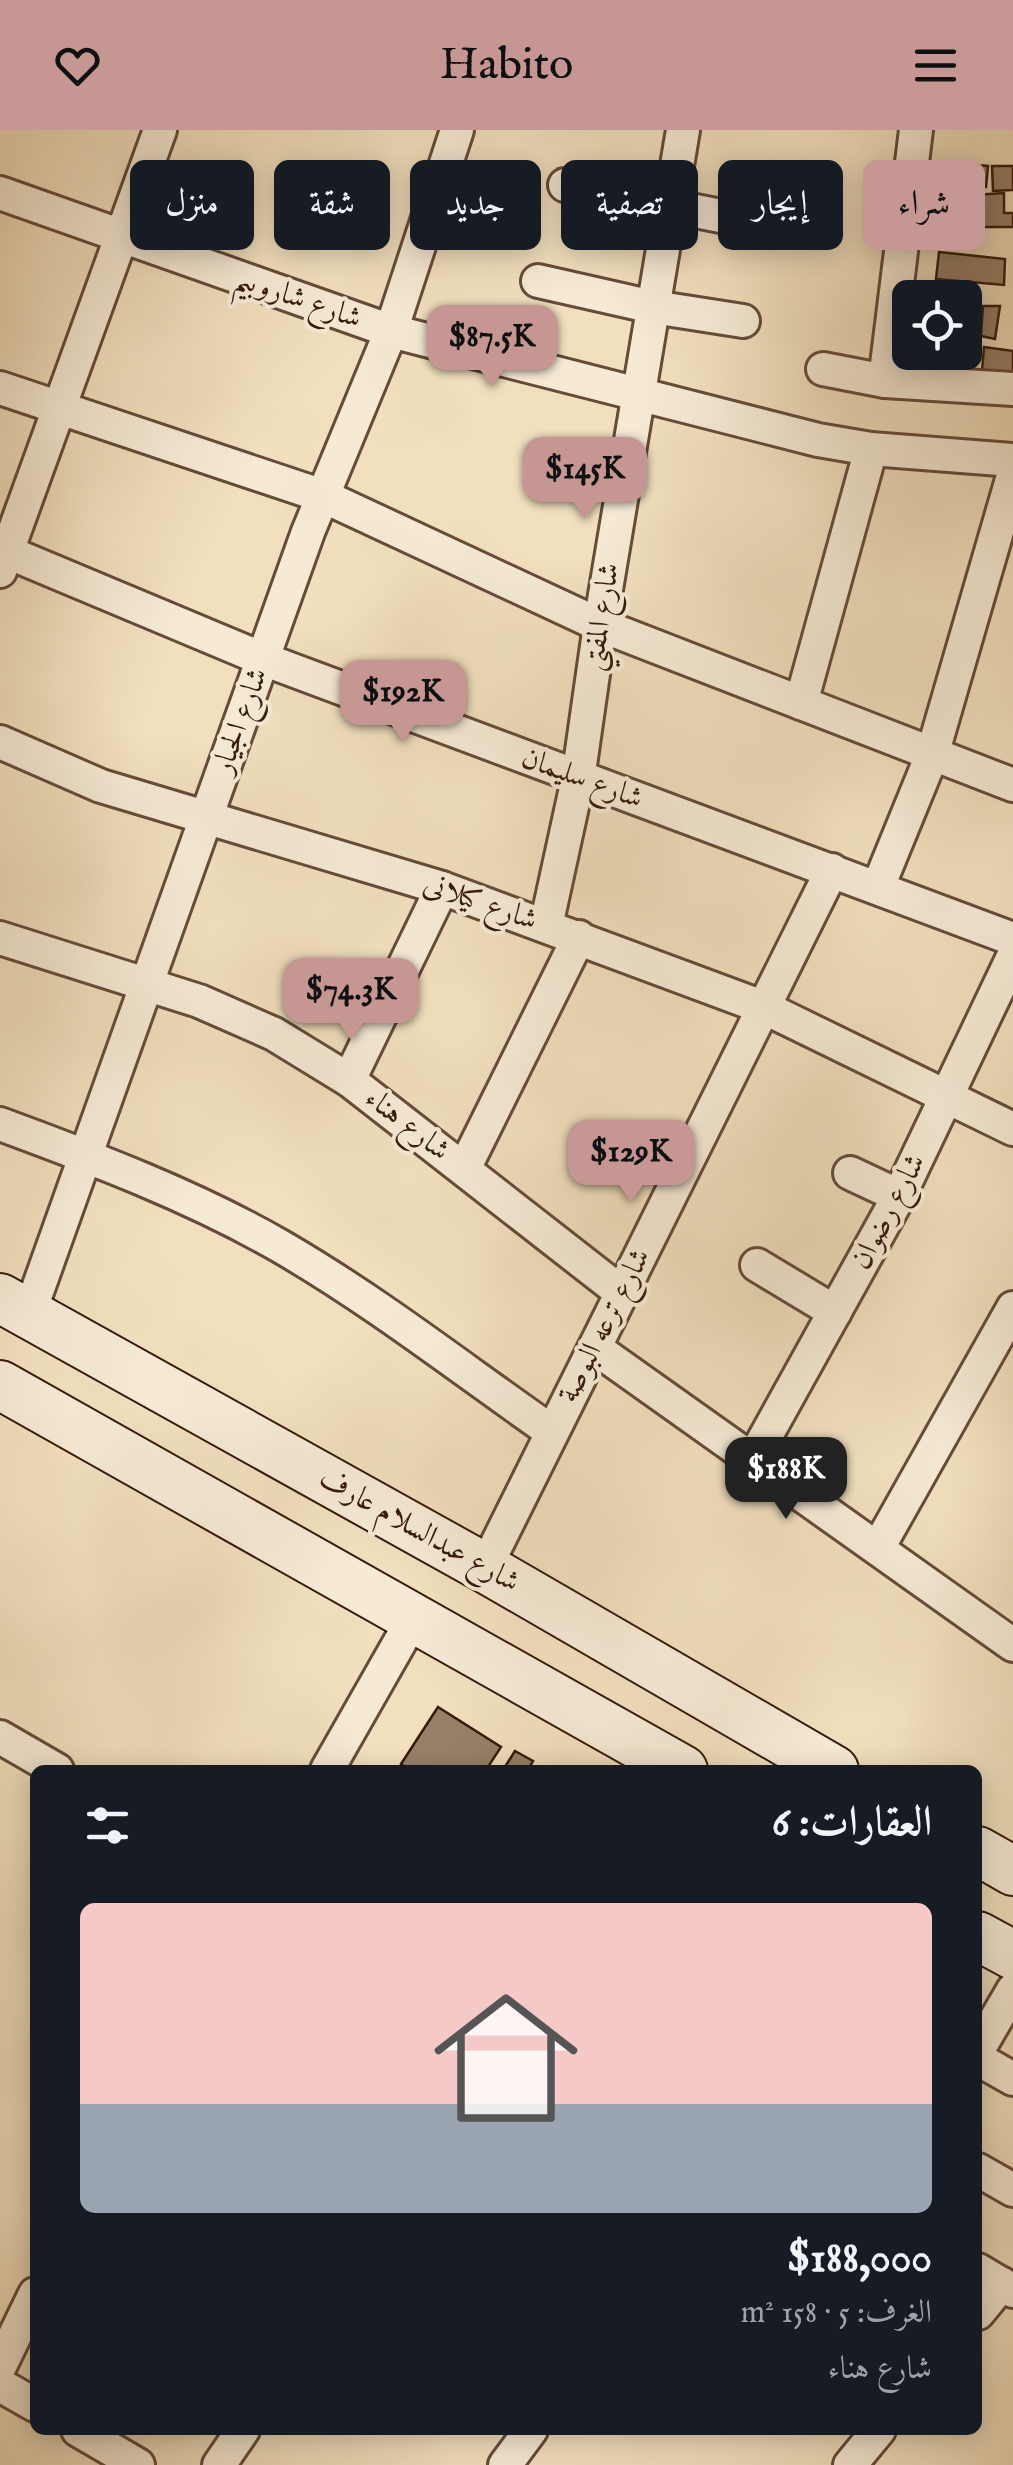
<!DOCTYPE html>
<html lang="ar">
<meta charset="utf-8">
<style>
body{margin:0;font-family:"IM FELL English",Amiri,serif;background:#20242c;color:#f1f3f6;direction:rtl;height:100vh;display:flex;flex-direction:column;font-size:38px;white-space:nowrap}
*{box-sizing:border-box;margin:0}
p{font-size:32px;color:#9ea1a6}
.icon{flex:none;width:55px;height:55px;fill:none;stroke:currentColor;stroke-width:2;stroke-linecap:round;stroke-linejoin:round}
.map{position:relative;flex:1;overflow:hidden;direction:ltr}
.side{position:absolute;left:30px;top:1635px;width:952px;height:670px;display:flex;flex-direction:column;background:#171b24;border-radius:15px;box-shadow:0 5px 25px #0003;direction:rtl}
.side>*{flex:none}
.banner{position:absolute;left:30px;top:30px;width:955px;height:90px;direction:rtl;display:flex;gap:20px}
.buttons{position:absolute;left:892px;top:150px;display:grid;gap:20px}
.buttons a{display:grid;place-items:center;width:90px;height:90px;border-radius:15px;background:#171b24;box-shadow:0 5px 25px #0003;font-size:50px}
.price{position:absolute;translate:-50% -85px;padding:0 22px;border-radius:20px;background:#c59692;color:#111;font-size:32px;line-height:65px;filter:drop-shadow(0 2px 5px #0008)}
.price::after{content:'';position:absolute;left:50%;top:60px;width:30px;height:22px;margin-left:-15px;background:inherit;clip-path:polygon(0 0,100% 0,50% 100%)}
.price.selected{background:#222;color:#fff}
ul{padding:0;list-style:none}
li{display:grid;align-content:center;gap:20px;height:530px;padding:0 50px}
li span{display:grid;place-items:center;height:310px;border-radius:15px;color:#555}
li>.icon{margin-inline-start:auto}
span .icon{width:180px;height:180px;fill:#fffc;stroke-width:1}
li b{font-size:42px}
h2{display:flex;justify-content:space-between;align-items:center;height:120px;padding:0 50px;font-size:42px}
.pill{padding:0 35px;border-radius:15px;background:#171b24;box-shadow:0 5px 25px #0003;font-size:35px;line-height:90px}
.pill.selected{background:#c59692;color:#111}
header{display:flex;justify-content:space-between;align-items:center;height:130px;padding:0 50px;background:#c59692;color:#111;font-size:45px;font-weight:600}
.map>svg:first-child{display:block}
.building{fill:#978069;stroke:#361a0c;stroke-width:2.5}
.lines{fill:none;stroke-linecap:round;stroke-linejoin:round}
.street-casing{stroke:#654b38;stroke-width:38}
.secondary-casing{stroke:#361a0c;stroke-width:52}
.street{stroke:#f6ead5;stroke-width:32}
.secondary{stroke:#f6ead5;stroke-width:48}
.labels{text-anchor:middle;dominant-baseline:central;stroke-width:8;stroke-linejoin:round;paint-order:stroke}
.street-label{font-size:30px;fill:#361a0c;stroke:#f6ead5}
</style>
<header><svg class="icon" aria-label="menu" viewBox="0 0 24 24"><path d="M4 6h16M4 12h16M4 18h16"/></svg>Habito<svg class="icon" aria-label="heart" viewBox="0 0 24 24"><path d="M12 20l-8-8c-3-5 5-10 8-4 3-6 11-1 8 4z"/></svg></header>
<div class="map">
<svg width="1013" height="2335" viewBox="0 0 1013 2335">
<rect width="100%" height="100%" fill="#f1dfbe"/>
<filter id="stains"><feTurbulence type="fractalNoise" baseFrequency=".002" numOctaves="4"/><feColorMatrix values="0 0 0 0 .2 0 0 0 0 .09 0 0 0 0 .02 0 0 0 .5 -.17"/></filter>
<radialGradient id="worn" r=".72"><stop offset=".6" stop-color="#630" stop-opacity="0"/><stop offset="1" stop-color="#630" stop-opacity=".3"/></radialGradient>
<g class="building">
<path d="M963,34l25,2 -2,21h-15l-5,17 -9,-1z"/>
<path d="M992,36h21v24l-20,1z"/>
<path d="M1004,63v20h9v14h-40v-32z"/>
<path d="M925,92h11l2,18 -14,1z"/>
<path d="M939,122l66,7 -1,26 -68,-6z"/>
<path d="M905,156l57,3 -1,9h-51v23l-10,-2z"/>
<path d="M983,176h17l-5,33 -14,-3z"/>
<path d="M905,205h5v17h50l-1,10 -57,-8z"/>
<path d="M984,217l29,4v24l-31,-4z"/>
<path d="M438,1577l63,40 -15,23h-77l-8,-6z"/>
<path d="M515,1621l18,10 -5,9h-25z"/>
</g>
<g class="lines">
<g class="street-casing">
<g id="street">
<path d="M565,55l211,42"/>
<path d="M0,63l391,138 427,109 53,9 142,11"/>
<path d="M538,151l115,26 90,14"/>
<path d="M823,239l62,12 31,-251"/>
<path d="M885,251l128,8"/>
<path d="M0,258l323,108 277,129 413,160"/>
<path d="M0,419l263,110 750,280"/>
<path d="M0,441l160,-441"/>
<path d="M801,573l70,-254"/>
<path d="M0,612l101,44 341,102 323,120 248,121"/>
<path d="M878,757l54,-132 81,-279"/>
<path d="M546,796l32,-147 22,-154 83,-495"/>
<path d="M0,808l199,63 75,33 75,46 273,213"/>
<path d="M349,950l93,-192"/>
<path d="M0,994c95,35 193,72 280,122 95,55 183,124 272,186"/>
<path d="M464,1039l115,-232"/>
<path d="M850,1043l49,23"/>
<path d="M757,1135l78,47"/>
<path d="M29,1184l279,-782 83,-201 66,-201"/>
<path d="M595,1218l418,297"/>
<path d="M752,1331l147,-265 114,-239"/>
<path d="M878,1418l135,-240"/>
<path d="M485,1438l347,-698"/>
<path d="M0,1607l57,33"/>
<path d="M327,1640l86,-151"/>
<path d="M978,1920l35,-60"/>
<path d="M978,1929l35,20"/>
<path d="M978,2040l35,20"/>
<path d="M978,2140l35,21"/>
<path d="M978,2183l24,-29"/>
<path d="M0,2236l35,-72"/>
<path d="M0,2255l35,20"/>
<path d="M78,2300l60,35"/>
<path d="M219,2335l24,-35"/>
<path d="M505,2335l26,-35"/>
<path d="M850,2335l29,-35"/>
</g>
</g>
<g class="secondary-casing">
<g id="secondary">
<path d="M0,1168l485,270 349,202"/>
<path d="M0,1255l683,385"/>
<path d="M978,1721l35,20"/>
<path d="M978,1806l35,19"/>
</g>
</g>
<use href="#street" class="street"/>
<use href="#secondary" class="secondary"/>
</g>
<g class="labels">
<g class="street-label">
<text transform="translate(298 169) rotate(19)">شارع شاروبيم</text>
<text transform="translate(602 487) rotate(-81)">شارع المفتي</text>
<text transform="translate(241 591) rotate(-70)">شارع الجيار</text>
<text transform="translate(582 649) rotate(20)">شارع سليمان</text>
<text transform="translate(480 773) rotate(19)">شارع كيلانى</text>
<text transform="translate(407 995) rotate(38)">شارع هناء</text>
<text transform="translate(889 1082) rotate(-62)">شارع رضوان</text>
<text transform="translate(605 1196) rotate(-63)">شارع ترعه البوصة</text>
<text transform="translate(419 1401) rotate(29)">شارع عبدالسلام عارف</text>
</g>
</g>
<rect width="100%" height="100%" filter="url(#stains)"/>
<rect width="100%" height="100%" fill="url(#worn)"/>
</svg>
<div class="buttons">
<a><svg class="icon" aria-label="locate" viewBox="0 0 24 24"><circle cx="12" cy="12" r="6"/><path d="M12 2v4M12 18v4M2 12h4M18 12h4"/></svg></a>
</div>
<b class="price" style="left:492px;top:260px">$87.5K</b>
<b class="price" style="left:585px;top:392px">$145K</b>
<b class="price" style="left:403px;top:615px">$192K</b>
<b class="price" style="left:351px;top:913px">$74.3K</b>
<b class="price" style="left:631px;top:1075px">$129K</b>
<b class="price selected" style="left:786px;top:1392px">$188K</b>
<div class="banner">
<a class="pill selected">شراء</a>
<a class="pill">إيجار</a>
<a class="pill">تصفية</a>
<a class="pill">جديد</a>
<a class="pill">شقة</a>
<a class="pill">منزل</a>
</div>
<section class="side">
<h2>العقارات: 6<svg class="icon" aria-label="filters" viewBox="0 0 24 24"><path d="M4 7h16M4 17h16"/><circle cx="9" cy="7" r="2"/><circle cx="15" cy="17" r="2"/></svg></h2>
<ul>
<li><span style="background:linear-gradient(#f6c9c9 65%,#9aa5b1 0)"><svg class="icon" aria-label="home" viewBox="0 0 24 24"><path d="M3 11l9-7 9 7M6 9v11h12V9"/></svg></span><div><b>$188,000</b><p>الغرف: 5 · 158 m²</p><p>شارع هناء</p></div></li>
</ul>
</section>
</div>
